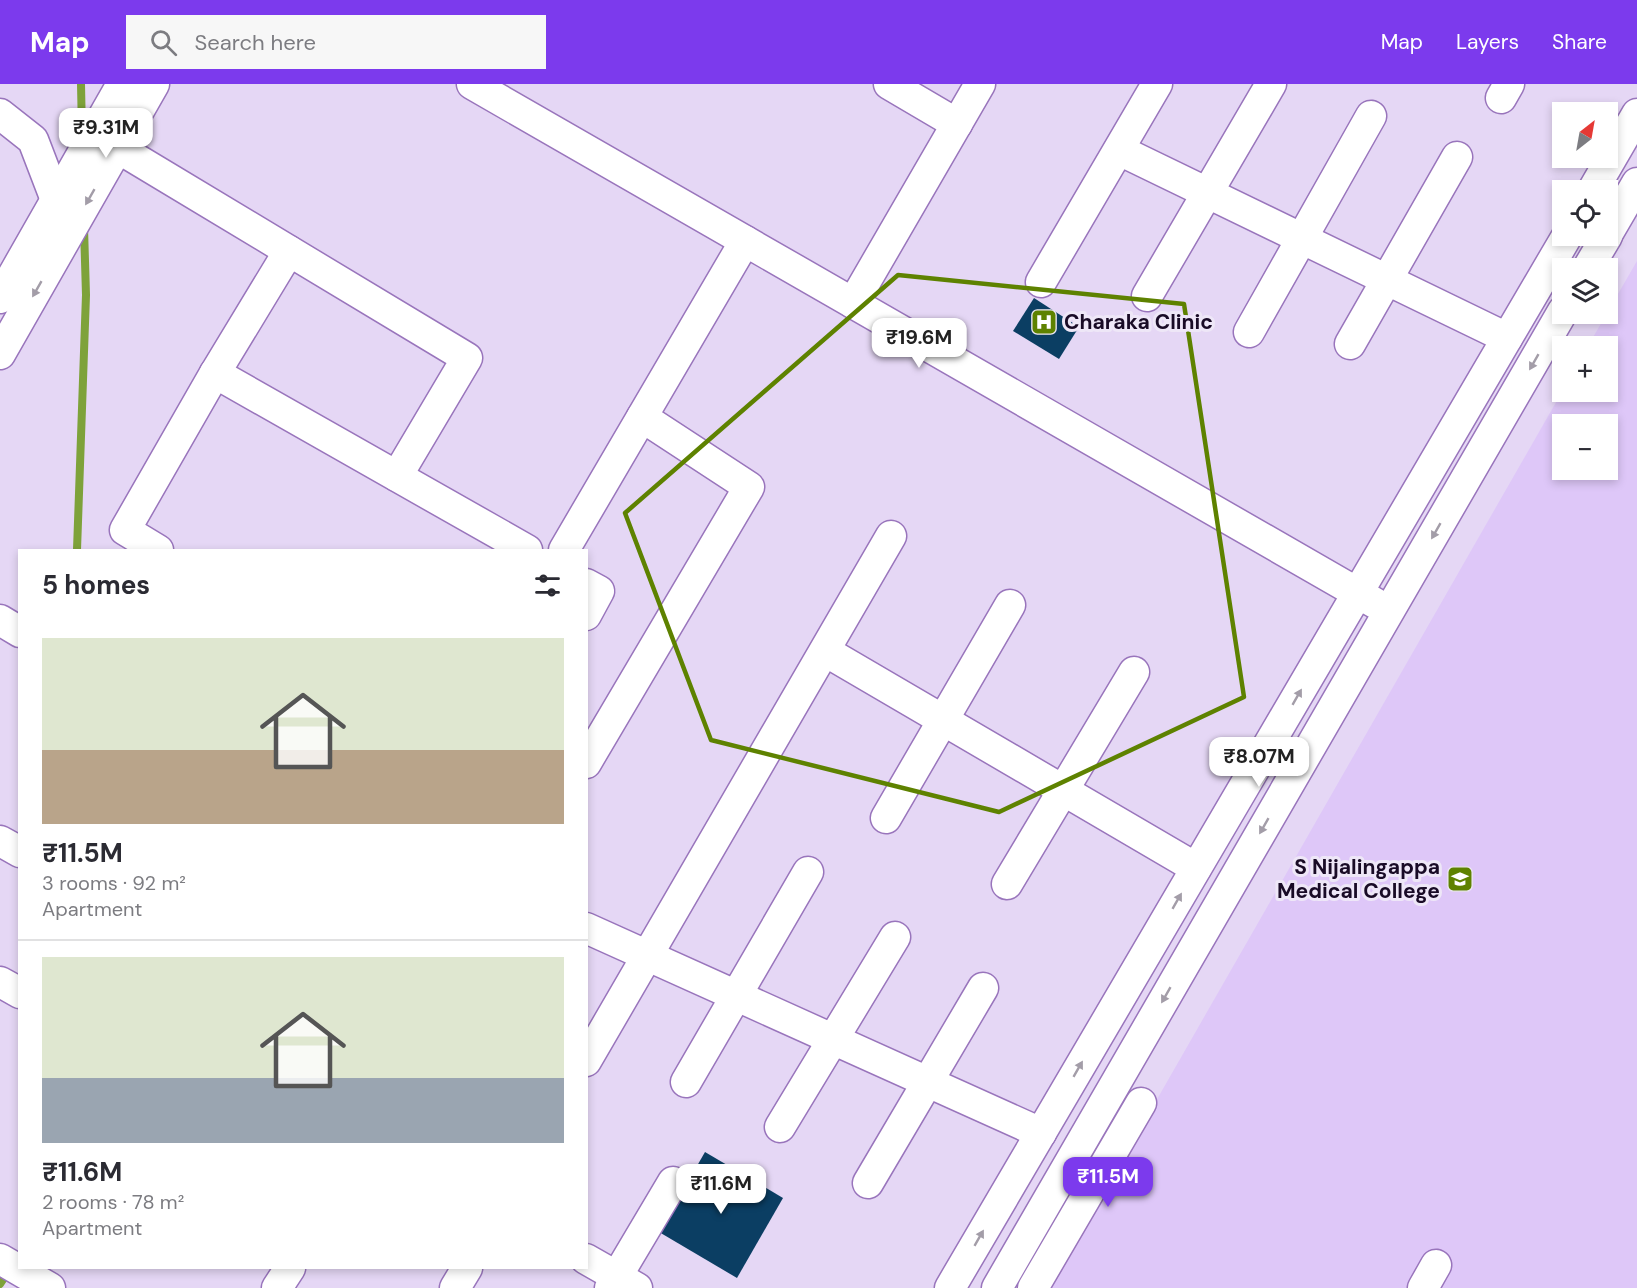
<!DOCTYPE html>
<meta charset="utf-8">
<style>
body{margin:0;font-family:"DM Sans",sans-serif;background:#f7f7f7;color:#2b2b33;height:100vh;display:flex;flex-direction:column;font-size:22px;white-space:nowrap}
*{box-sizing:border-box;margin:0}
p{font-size:20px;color:#7c7c81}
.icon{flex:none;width:33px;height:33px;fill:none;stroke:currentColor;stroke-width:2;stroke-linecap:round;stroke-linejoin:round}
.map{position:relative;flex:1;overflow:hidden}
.details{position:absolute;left:18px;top:465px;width:570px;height:720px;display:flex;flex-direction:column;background:#fff;border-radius:0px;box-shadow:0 3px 9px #0003}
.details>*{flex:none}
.needle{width:39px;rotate:31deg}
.buttons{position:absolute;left:1552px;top:18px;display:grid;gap:12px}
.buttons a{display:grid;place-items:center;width:66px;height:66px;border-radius:0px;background:#fff;box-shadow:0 3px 9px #0003;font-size:30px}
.price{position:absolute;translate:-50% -51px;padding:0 14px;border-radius:12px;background:#fff;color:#222;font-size:20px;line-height:39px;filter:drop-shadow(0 2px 3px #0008)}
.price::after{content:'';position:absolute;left:50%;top:36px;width:18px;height:14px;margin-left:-9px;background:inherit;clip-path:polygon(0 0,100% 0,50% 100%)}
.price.active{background:#7c3aed;color:#fff}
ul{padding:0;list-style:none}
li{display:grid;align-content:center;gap:12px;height:318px;padding:0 24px}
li+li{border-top:2px solid #e1e1e2}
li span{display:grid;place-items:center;height:186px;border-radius:0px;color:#555}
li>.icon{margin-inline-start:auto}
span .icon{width:108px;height:108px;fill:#fffc;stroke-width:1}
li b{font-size:26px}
h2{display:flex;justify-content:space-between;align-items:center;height:72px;padding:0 24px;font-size:26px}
header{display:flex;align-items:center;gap:36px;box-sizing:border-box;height:84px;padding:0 30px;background:#7c3aed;color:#fff}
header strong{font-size:28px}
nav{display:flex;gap:33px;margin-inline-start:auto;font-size:21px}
.search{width:420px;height:54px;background:#f7f7f7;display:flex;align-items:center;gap:15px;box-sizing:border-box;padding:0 21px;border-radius:0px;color:#7c7c81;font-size:22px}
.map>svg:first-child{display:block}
.built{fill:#dec7f8;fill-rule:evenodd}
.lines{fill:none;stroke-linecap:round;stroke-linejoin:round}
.stream{stroke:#7ea23a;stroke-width:8}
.building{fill:#0b3e63}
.minor-casing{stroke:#9975bc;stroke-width:33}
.minor{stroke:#fff;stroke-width:30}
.oneway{fill:#a39da8}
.marked{fill:none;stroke:#5e8200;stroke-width:4.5;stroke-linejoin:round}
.labels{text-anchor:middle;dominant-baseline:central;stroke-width:6;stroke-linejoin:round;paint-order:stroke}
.poi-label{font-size:21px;font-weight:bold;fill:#190b26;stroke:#eee7f7;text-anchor:start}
</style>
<header>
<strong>Map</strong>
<div class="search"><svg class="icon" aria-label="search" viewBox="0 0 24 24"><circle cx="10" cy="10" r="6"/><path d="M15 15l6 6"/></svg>Search here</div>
<nav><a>Map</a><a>Layers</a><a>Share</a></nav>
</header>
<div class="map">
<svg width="1637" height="1204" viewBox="0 0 1637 1204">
<rect width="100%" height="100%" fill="#e5d7f5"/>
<path class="built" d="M1637,177v1027h-588l514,-898 45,2v-46h-20zM1563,340h45v46h-45z"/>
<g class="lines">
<g class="stream">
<path d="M81,0l1,49"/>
<path d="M77,466l9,-255 -2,-68"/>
<path d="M0,1200l10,-15"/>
</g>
</g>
<g class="building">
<path d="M1034,214l45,29 -20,32 -46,-28z"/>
<path d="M705,1068l78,46 -46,80 -78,-46z"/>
</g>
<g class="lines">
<g class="minor-casing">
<g id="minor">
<path d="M472,0l903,519"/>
<path d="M889,0l68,40"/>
<path d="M1501,14l8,-14"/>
<path d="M0,30l33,26 23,60"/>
<path d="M118,64l349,210 -70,118"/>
<path d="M1119,66l388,188"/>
<path d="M1593,106l44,-76"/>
<path d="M1608,149l29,-50"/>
<path d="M1588,184l19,-32"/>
<path d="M1041,198l116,-198"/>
<path d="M1147,212l124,-212"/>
<path d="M0,214l122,-214"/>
<path d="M853,219l127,-219"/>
<path d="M1249,248l122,-216"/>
<path d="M1350,260l107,-187"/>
<path d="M0,270l154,-270"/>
<path d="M215,289l312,177"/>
<path d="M158,466l-33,-20 90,-157 74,-122"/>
<path d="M564,466l181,-309"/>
<path d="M586,500l13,7 -13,24"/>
<path d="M0,536l20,12"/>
<path d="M825,567l371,217"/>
<path d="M586,679l163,-276 -107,-70"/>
<path d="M886,734l124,-213"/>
<path d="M0,757l20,11"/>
<path d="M1007,800l127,-212"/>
<path d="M586,844l455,205"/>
<path d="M0,898l20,11"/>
<path d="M586,977l305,-525"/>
<path d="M686,998l122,-210"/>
<path d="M780,1043l115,-190"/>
<path d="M868,1099l115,-195"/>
<path d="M0,1175l50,29"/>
<path d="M586,1175l51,29"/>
<path d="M277,1204l13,-20"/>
<path d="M455,1204l12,-20"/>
<path d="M610,1204l63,-106"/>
<path d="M950,1204l617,-1052"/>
<path d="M997,1204l566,-977"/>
<path d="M1033,1204l108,-185"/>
<path d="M1423,1204l13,-23"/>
</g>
</g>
<use href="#minor" class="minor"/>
</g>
<defs><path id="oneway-solid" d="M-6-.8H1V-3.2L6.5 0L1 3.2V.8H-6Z" transform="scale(1.5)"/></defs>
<g class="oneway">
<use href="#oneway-solid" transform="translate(90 113) rotate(120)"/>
<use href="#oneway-solid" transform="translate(37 205) rotate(120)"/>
<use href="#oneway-solid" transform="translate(1534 278) rotate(120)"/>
<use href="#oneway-solid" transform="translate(1436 447) rotate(120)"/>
<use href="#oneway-solid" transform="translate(1297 613) rotate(-60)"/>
<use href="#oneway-solid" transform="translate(1264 742) rotate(120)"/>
<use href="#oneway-solid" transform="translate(1177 817) rotate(-60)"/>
<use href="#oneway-solid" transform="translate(1166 911) rotate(120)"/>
<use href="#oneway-solid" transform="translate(1078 985) rotate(-60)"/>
<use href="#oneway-solid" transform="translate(979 1154) rotate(-60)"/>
</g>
<path class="marked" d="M898,191l286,29 60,393 -245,115 -288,-72 -86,-227z"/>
<defs>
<g id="hospital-square" transform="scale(1.35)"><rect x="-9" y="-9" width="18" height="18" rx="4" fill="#5e8200" stroke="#eee7f7"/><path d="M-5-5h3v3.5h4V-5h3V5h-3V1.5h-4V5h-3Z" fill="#fff"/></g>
<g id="university-square" transform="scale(1.35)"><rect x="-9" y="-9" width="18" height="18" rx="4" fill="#5e8200" stroke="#eee7f7"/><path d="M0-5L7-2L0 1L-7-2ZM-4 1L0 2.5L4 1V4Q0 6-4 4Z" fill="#fff"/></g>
</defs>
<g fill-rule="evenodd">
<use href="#hospital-square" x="1044" y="238"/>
<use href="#university-square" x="1460" y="795"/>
</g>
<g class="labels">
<g class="poi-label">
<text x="1064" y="238">Charaka Clinic</text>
<text x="1440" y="783" text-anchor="end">S Nijalingappa<tspan x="1440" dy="24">Medical College</tspan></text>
</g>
</g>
</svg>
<div class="buttons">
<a><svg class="needle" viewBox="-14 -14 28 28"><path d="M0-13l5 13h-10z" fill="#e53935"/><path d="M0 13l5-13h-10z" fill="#7c7c81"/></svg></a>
<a><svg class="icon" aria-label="locate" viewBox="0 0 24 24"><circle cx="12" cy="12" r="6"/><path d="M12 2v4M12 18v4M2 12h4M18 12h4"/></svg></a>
<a><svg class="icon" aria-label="layers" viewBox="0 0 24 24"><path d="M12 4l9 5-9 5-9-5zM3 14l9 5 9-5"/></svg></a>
<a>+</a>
<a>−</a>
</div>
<b class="price" style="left:106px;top:75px">₹9.31M</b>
<b class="price" style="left:919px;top:285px">₹19.6M</b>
<b class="price" style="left:1259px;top:704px">₹8.07M</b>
<b class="price active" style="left:1108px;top:1124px">₹11.5M</b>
<b class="price" style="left:721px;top:1131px">₹11.6M</b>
<section class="details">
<h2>5 homes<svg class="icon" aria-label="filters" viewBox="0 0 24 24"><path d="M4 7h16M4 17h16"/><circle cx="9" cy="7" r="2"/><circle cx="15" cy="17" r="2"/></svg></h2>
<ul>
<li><span style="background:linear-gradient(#dfe7d0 60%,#b9a48a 0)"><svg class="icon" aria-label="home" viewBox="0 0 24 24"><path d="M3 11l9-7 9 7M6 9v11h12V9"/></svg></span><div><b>₹11.5M</b><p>3 rooms · 92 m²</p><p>Apartment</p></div></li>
<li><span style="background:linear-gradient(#dfe7d0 65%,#9aa5b1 0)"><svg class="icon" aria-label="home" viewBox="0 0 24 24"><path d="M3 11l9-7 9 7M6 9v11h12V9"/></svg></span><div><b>₹11.6M</b><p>2 rooms · 78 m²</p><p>Apartment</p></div></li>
</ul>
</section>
</div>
